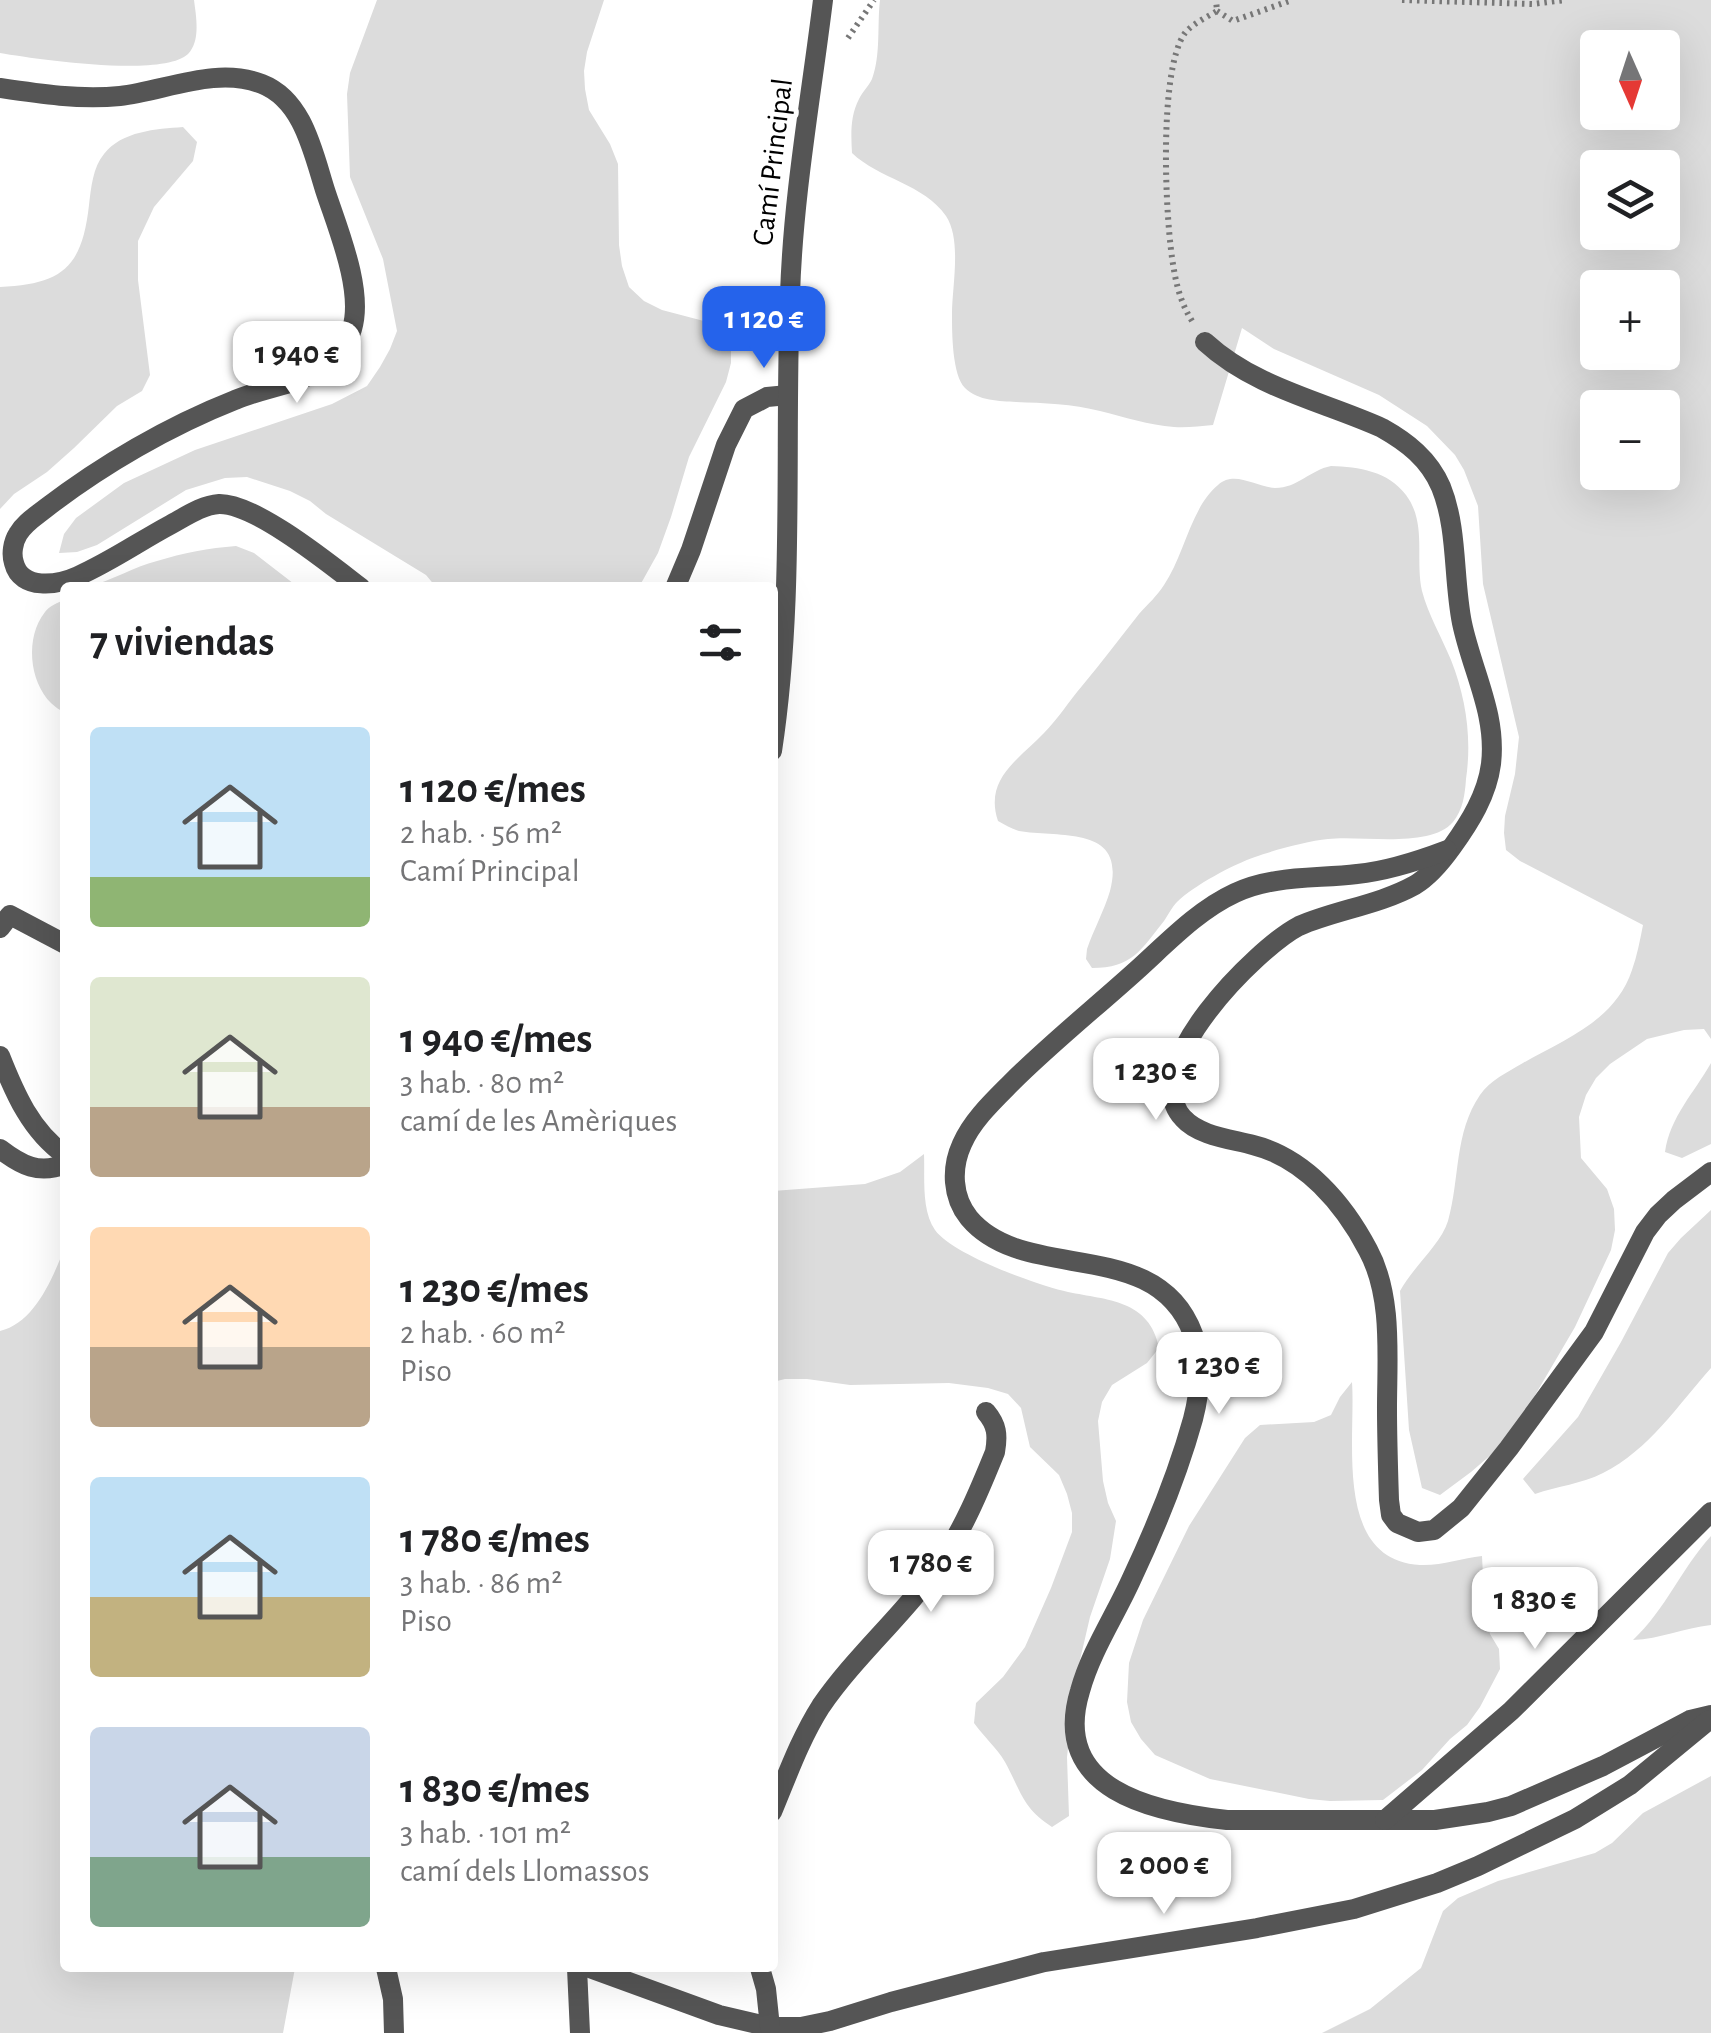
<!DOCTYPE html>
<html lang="es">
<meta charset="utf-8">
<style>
body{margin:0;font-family:"Alegreya Sans",sans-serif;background:#f2f2f2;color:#202124;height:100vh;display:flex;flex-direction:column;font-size:38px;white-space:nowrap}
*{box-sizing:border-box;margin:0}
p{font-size:32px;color:#757577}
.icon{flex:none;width:55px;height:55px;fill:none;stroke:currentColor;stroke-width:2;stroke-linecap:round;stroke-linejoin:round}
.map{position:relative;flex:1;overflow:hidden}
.drawer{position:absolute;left:60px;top:582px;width:718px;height:1390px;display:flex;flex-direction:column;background:#fff;border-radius:10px;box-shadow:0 10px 40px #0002}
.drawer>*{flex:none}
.needle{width:65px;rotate:177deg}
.tools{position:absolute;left:1580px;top:30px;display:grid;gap:20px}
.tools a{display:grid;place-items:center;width:100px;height:100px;border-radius:10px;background:#fff;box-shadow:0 10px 40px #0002;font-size:50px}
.price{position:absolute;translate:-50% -85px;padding:0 22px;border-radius:20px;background:#fff;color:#222;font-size:32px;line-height:65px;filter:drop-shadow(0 2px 5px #0008)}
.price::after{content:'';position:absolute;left:50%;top:60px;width:30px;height:22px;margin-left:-15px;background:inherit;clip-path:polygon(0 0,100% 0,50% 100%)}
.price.active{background:#2563eb;color:#fff}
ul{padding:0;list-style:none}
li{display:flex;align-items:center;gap:30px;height:250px;padding:0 30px}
li span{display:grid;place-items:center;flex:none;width:280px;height:200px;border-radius:10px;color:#555}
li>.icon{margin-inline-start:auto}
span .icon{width:120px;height:120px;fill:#fffc;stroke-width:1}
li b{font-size:42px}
h2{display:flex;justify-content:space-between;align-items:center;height:120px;padding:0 30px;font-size:42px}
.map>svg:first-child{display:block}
.green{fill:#dcdcdc;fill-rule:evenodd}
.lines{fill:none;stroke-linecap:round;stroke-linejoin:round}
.path{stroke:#777;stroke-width:6;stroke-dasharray:2.5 5;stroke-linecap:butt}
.street{stroke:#555;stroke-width:20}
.labels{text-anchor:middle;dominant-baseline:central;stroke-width:10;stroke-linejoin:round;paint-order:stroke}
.street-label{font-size:30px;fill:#000;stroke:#fff}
</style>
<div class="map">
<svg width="1711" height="2033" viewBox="0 0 1711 2033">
<rect width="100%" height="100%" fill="#fff"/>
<g class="green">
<path d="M0,0h194c2,16 7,41 -6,54 -25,24 -153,5 -188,-1z"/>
<path d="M377,0h227l-17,52 -3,19 1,18 4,21 21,34 8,20 1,81 3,21 7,21 15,14 18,9 57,15 12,16v22l-5,19 -37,75 -18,60 -13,36 -19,34h-203l-10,-12 -100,-61 -16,-13 -20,-10 -43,-14 -22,1 -39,12 -89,55 -20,7 -18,1 5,-19 12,-16 48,-35 71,-33 137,-46 35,-18 13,-19 10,-18 7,-18 -14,-72 -33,-82 -3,-83 3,-21z"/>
<path d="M880,0h831v1039l-7,-10 -20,1 -37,9 -37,25 -14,14 -10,17 -7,22 2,41 26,31 7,20 1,21 -4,20 -36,77 -51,87 -24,33 -29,25 -31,23 -18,-7 -13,-58 -9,-139c13,-24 41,-47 48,-70 12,-42 6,-88 32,-126 10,-15 28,-23 43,-32 42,-24 92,-42 109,-93 5,-14 8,-30 11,-45l-123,-64 -14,-11 -2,-17 1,-17 10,-42 4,-37 -36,-153 -5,-78 -14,-36 -9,-15 -28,-29 -48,-31 -105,-46 -32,-21 -29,97c-13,1 -26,3 -39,2 -25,-2 -50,-10 -74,-16 -27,-7 -57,-8 -84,-9 -16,-1 -38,-1 -51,-14 -13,-13 -13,-56 -13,-74 0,-27 10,-74 -6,-98 -22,-32 -67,-37 -94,-63 -1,-18 -2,-37 7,-54 3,-7 10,-13 13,-20 9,-24 5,-54 8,-79zM1598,48h64v64h-64zM1598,168h64v64h-64zM1598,288h64v64h-64zM1598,408h64v64h-64z"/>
<path d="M183,127l14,15 -4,19 -39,46 -16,34v39l12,95 -8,16 -25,15 -43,42 -27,24 -33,22 -14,15v-222c62,-3 82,-19 89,-82 2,-17 4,-38 15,-51 18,-23 52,-25 79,-27z"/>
<path d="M1331,466c28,1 57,5 75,29 21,28 9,63 16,96 6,23 20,47 29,69 15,38 21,78 15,119 -1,15 -3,31 -13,43 -23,27 -92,13 -125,17 -20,2 -54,11 -73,18 -21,7 -62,29 -78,45 -5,5 -9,13 -13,19 -23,29 -32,47 -72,47l-6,-9 1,-10c7,-20 17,-38 23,-58 17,-66 -49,-53 -91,-60 -7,-2 -14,-6 -21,-10 -14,-42 20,-61 46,-88 14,-14 25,-32 38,-47 20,-24 38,-48 57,-72 9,-10 18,-18 25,-29 20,-29 27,-78 54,-100 17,-15 37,2 57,3 23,0 35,-18 56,-22z"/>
<path d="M236,546l18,7 44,34h-209c23,-7 45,-20 68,-26 26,-8 52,-13 79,-15z"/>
<path d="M65,599v114c-5,-3 -10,-6 -14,-10 -22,-22 -26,-66 -6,-91 4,-6 13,-9 20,-13z"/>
<path d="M1711,1063v81l-29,14 -17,-6c5,-35 29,-59 46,-89z"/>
<path d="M924,1154c1,23 -3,56 11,76 18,25 102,55 133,62 39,8 82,8 91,56l-12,15 -35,22 -10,17 -4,19 5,60 5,22 8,18 -6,38 -20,58 -14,60 -9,80 2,59 -17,11c-30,-19 -31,-36 -47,-65 -8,-14 -22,-26 -31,-39l2,-20 27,-26 22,-30 26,-59 21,-56v-19l-5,-19 -8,-19 -29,-28 -9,-39 -13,-14 -20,-6 -39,-5 -99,2 -43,-6h-22l-12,3v-191l92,-7 35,-12z"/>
<path d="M1711,1210v158c-33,37 -62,82 -108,105 -21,11 -46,13 -68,21l-12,-15 55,-62 43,-75 47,-89 13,-15z"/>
<path d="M65,1247v721h230l-12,65h-283v-702c35,-8 53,-54 65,-84z"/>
<path d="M1352,1382c4,58 -19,178 68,183 21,1 42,-7 62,-9l3,60 5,18 9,15 1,20 -20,38 -13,18 -17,14 -28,31 -39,30 -53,1 -21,-2 -99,-20 -55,-24 -14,-16 -10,-17 -4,-20 2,-39 14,-43 46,-94 56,-88 15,-13 54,-3 17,-7 9,-18z"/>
<path d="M1711,1536v89c-27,3 -51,14 -78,15 33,-31 48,-71 78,-104z"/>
<path d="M1711,1776v257h-389l48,-24 51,-41 22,-57 15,-13 40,-17 97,-28 17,-10 31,-30z"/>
</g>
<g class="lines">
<g class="path">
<path d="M1402,0l130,4 33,-4"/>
<path d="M1217,11l16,10 59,-21"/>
<path d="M848,38l26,-38"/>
<path d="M1192,321c-10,-16 -15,-33 -18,-51 -9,-47 -16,-200 11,-237 7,-9 22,-16 32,-22l-1,-11"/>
</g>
<g class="street">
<path d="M0,88c40,6 80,12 120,8 45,-5 96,-30 142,-12 41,16 51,68 63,106 12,37 39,100 27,139 -5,16 -17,32 -32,41 -25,15 -57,18 -85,30 -66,26 -133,65 -189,108 -10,8 -22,15 -28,26 -5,8 -7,20 -4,29 7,28 44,22 64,13 32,-14 62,-35 92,-51 15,-8 32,-20 49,-21 36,-1 112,61 142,84"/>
<path d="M1205,342c50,46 117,59 177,86 25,14 47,31 59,59 17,42 12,91 21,136 10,48 35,91 29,141 -4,31 -21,58 -39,83 -10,14 -22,29 -37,38 -36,20 -79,25 -116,41 -42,22 -163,142 -116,192 16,18 48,21 70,27 52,13 91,59 115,105 25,46 19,107 19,158 0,31 1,61 2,92l2,15 6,8 21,9 16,-2 27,-22 48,-60 85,-116 51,-100 13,-17 16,-15 37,-28"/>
<path d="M675,588l16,-38 35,-105 18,-36 23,-12 21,-2"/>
<path d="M772,751c23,-151 12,-304 18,-456 3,-99 21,-197 33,-295"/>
<path d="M1447,850c-29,11 -59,21 -90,24 -41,5 -84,1 -122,19 -37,17 -68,50 -98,77 -42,38 -87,74 -127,114 -18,18 -38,37 -48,60 -11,24 -10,53 7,74 56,67 187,16 224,116 10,27 7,58 0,85 -15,54 -37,108 -61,159 -17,38 -41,73 -52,113 -30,99 73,121 147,129h208l53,-8 23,-6 92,-40 87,-46 21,-5"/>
<path d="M0,928l10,-13 55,29"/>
<path d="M0,1056c15,38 31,75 65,99"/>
<path d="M0,1149c21,16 39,26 65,15"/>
<path d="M772,1812c15,-36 28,-73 49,-106 35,-51 84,-92 119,-143 23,-33 40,-74 55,-111 3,-17 2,-27 -9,-40"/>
<path d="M1385,1820l126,-109 200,-199"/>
<path d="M386,1968l7,31 1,34"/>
<path d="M577,1968l3,65"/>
<path d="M590,1968l129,47 51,12h31l29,-6 61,-19 153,-40 213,-34 97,-19 83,-26 41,-17 97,-47 55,-34 79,-65"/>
<path d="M760,1968l6,21 4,38"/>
</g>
</g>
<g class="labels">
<g class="street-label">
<text transform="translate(773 162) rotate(-83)">Camí Principal</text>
</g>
</g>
</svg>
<div class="tools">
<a><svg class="needle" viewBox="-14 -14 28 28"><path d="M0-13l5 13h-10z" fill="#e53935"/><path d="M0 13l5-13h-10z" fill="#757577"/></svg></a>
<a><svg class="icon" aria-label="layers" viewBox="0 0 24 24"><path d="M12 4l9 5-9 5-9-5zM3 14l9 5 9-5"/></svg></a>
<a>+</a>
<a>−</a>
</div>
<b class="price active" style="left:764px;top:371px">1 120 €</b>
<b class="price" style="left:297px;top:406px">1 940 €</b>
<b class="price" style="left:1156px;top:1123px">1 230 €</b>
<b class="price" style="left:1219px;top:1417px">1 230 €</b>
<b class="price" style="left:931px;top:1615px">1 780 €</b>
<b class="price" style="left:1535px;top:1652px">1 830 €</b>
<b class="price" style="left:1164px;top:1917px">2 000 €</b>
<section class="drawer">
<h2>7 viviendas<svg class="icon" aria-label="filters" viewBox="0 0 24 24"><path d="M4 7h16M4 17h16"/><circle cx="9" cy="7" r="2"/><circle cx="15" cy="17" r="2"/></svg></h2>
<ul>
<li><span style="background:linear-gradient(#bfe0f5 75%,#8fb573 0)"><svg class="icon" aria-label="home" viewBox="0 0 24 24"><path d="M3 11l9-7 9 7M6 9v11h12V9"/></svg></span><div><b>1 120 €/mes</b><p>2 hab. · 56 m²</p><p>Camí Principal</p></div></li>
<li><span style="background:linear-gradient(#dfe7d0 65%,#b9a48a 0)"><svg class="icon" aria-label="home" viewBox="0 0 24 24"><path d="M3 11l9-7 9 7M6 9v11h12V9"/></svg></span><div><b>1 940 €/mes</b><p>3 hab. · 80 m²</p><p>camí de les Amèriques</p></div></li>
<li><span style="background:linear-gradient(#ffd9b3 60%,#b9a48a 0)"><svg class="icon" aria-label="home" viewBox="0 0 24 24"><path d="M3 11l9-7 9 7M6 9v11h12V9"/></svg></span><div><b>1 230 €/mes</b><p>2 hab. · 60 m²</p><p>Piso</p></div></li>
<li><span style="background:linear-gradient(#bfe0f5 60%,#c2b280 0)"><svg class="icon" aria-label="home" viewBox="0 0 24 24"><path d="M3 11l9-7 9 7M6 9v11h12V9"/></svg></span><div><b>1 780 €/mes</b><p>3 hab. · 86 m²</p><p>Piso</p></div></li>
<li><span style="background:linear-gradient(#c9d6e8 65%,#7fa58c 0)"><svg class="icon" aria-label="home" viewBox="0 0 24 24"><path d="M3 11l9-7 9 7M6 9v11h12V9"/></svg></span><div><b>1 830 €/mes</b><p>3 hab. · 101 m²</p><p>camí dels Llomassos</p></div></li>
</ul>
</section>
</div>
